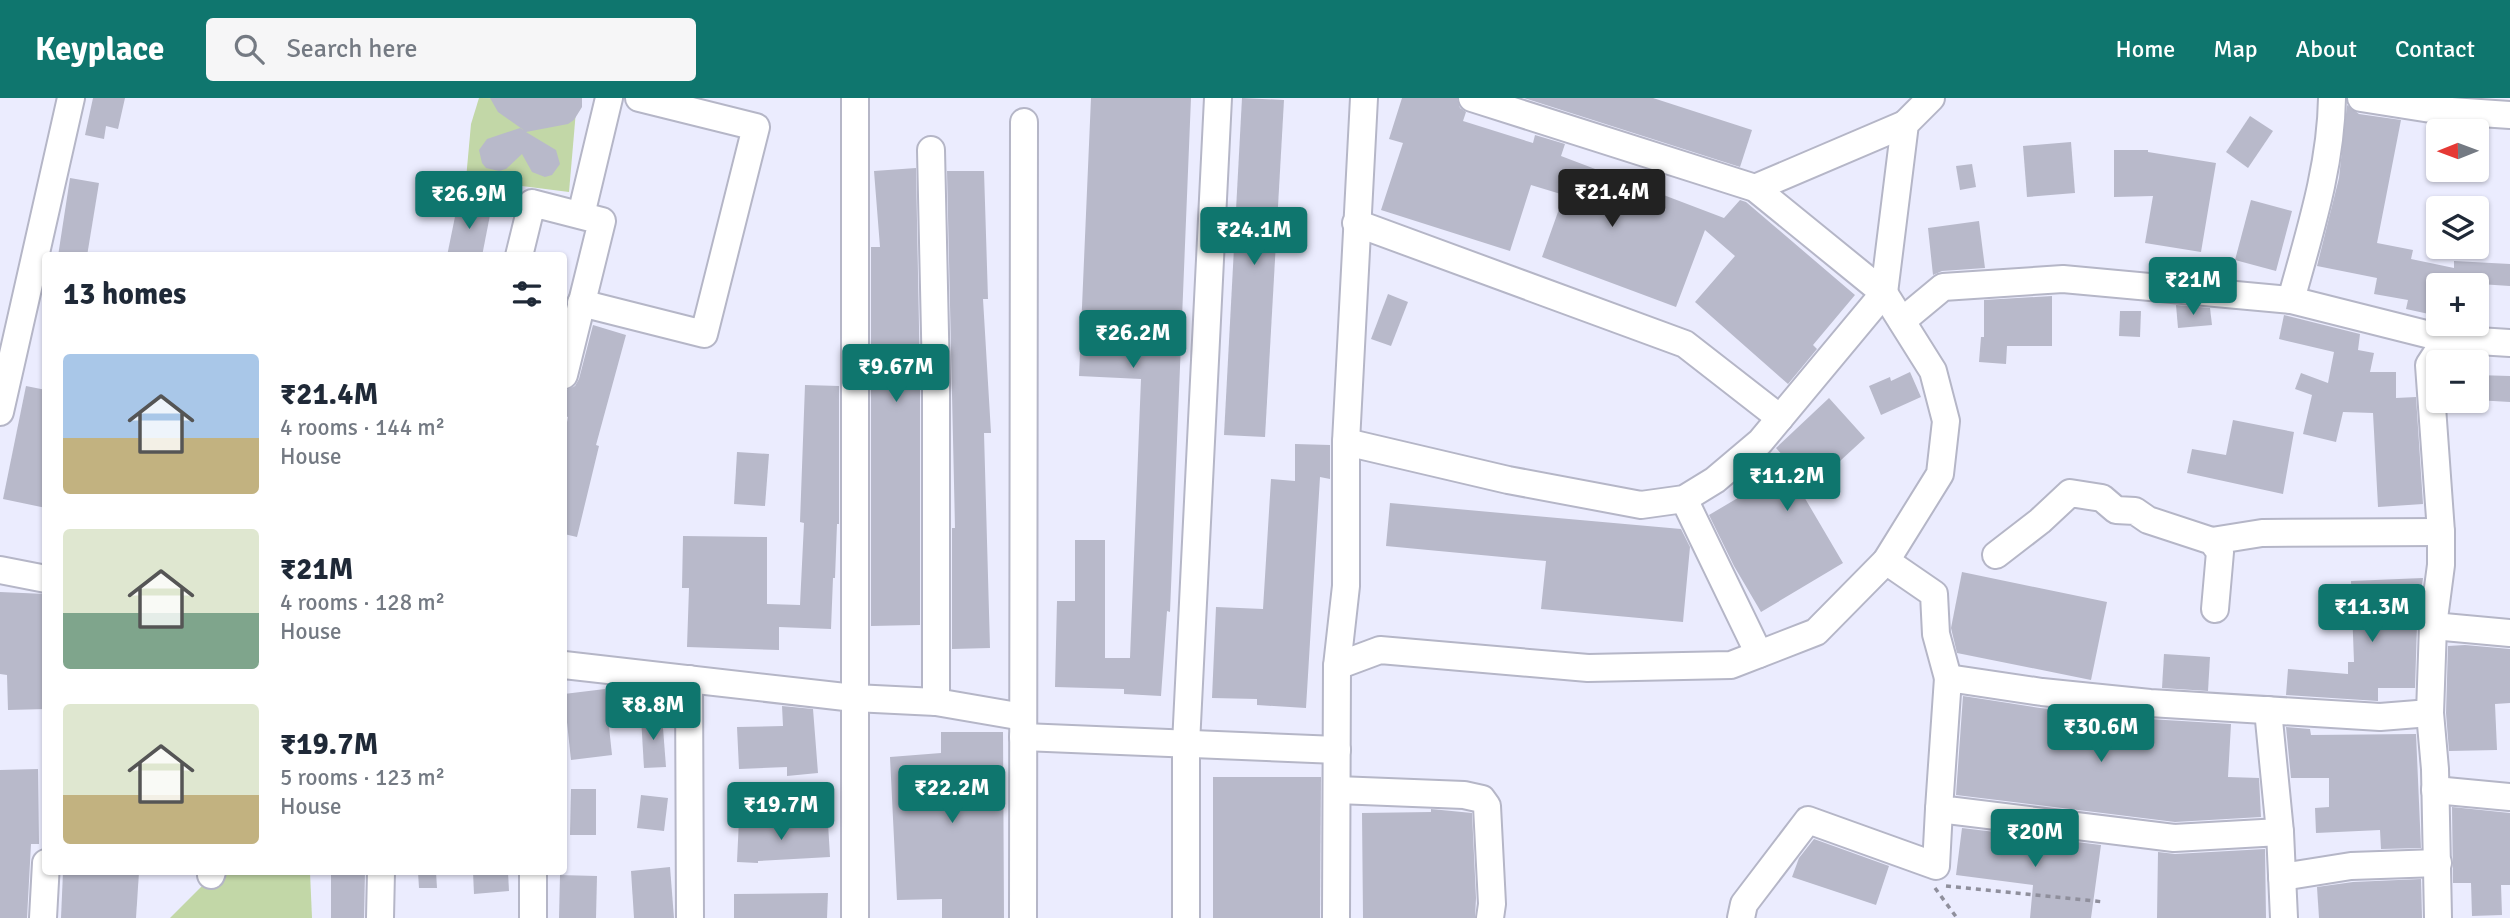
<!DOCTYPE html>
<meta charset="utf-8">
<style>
body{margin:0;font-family:Signika,sans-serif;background:#f6f6f7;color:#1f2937;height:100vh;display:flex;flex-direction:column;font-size:26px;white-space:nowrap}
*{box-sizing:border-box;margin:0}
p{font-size:23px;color:#747a83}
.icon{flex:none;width:38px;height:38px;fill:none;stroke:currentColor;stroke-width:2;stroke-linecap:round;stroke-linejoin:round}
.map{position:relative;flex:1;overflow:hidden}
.panel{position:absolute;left:42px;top:154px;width:525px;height:623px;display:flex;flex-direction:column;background:#fff;border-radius:7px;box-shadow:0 2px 5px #0004}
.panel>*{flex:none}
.needle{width:46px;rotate:269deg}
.controls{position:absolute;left:2426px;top:21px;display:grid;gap:14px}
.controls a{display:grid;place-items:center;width:63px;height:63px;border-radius:7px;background:#fff;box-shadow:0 2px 5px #0004;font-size:35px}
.price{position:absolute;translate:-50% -60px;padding:0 16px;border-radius:7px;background:#0f766e;color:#fff;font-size:23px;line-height:46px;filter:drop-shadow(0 2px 4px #0008)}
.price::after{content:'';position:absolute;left:50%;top:42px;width:21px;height:16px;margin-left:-10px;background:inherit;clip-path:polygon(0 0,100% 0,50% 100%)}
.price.on{background:#222;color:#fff}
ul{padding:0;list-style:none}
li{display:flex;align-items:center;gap:21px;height:175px;padding:0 21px}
li span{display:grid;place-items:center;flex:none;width:196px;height:140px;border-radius:7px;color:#555}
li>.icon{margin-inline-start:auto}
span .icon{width:84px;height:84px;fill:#fffc;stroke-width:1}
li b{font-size:30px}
h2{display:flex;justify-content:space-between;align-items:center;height:84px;padding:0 21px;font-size:30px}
header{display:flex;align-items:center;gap:42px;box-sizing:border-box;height:98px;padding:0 35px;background:#0f766e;color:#fff}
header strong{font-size:33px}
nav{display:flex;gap:38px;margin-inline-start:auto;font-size:24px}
.search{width:490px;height:63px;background:#f6f6f7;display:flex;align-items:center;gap:18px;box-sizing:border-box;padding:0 24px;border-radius:7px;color:#747a83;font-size:26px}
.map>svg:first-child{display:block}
.green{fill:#c2d7a7}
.building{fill:#b8b9ca}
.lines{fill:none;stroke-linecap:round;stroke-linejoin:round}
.minor-casing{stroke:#b5b6c7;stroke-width:30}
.path{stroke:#8f8f9c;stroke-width:3.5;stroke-dasharray:5 5;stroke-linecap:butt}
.minor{stroke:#fff;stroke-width:26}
</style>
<header>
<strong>Keyplace</strong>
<div class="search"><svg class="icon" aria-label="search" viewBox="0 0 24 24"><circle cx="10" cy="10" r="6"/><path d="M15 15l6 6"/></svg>Search here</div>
<nav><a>Home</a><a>Map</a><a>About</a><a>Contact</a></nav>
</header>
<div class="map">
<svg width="2510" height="820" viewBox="0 0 2510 820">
<rect width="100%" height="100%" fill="#ebecfe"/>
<g class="green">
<path d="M479,0l98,1 -8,93 -103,-13 5,-55z"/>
<path d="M216,774h94l2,46h-142z"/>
</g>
<g class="building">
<path d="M93,0h32l-7,31 -12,-3 -2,13 -19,-4z"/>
<path d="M490,0h92v9l-8,13 -6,4 -42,8 30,18 4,14 -8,11 -7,2 -13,-5 -10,-18 -16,15 -7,2 -13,-3 -4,-5 -3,-13 8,-11 33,-11 5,3 -27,-19z"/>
<path d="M1091,0h100l-21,514 -3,-1 -6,85 -37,-2v-5l-69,-2 2,-86h18v-61h30v118h25l11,-279 -62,-3z"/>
<path d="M1242,0l42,2 -19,337 -41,-2z"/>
<path d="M1402,0h55l3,10 6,4 -3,9 70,22 2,-8 30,9 -4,12 163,62 16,-18 6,2 109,93 -42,50 4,4 -29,35 -93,-82 40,-46 -30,-26 -29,77 -134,-50 22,-62 -33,-10 -21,66 -129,-41 22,-67 -14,-4z"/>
<path d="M1524,0h129l99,32 -12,37z"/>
<path d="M2347,7l12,9 42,6 -24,123 36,7 -2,9 43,9v-7l56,3v22l-61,-4v3h-11v31l-32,-7 2,-9 -34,-6 3,-16 -60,-12 22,-88z"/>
<path d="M2250,18l23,15 -25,37 -22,-16z"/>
<path d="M2071,44l4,51 -48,4 -4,-51z"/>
<path d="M2114,52h34v2l68,11 -15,89 -56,-9 8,-47 -39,1z"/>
<path d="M1972,66l4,23 -16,3 -4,-24z"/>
<path d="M916,70l4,211v246l-49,1v-379h9l-6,-76z"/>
<path d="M947,73h37l4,128h-5l8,134h-7l6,215 -38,1v-121h3z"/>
<path d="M70,80l29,5 -12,73h-29z"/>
<path d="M2251,102l41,11 -16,60 -41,-11z"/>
<path d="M458,104l33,8 -9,46h-35z"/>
<path d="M1979,123l6,47 -43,3 -9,4 -5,-47z"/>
<path d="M1388,196l20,8 -17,44 -20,-7z"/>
<path d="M2052,198v50h-45l-1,18 -27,-2 2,-25h3v-37z"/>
<path d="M2176,207l34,3 2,17 -34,3z"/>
<path d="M2120,213h21l-1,26 -21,-1z"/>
<path d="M2284,217l76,19 -2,16 16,3 -4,19h26v26l20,-1 7,107 -45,3 -5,-94 -30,-1 -7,30 -33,-8 9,-39 -17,-6 6,-16 27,10 6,-31 -55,-13z"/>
<path d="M593,227l33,10 -30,110 3,1 -22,91 -13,-3v-97l4,-20 -4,-1v-17l2,-9 9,-4 4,-7z"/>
<path d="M1910,274l11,25 -40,18 -12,-29 21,-9 1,4z"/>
<path d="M2476,277l34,1v26l-34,-2z"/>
<path d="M805,287l34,1v138h-2l-2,54h-2l-2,51 -52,-2v23l-92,-3 2,-59h-7l1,-52 84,1v67l33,1 4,-82 -4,-1z"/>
<path d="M26,288l20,4v118l-43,-9z"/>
<path d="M1829,300l36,40 -62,57 40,68 -82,49 -27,-46 -25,-51 83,-49 -16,-18z"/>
<path d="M2233,322l61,12 -11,62 -96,-21 5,-24 34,6z"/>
<path d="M1295,346l35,1v34l-10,-2 -14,231 -49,-3v-6l-45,-1 4,-91 47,2 8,-130 24,2z"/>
<path d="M737,354l32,2 -4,52 -31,-2z"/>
<path d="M1390,405l291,26 9,18 -7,75 -142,-13 5,-48 -160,-15z"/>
<path d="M1962,474l145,30 -16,78 -134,-27 -6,-25z"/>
<path d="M2423,480l-6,47 -2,63h-37v13l-92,-6 2,-26 60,5v-12h6l-3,-81z"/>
<path d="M0,494l46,2v115l-38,1 -1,-35 -7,-1z"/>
<path d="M2465,547l45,4v54l-15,1 2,46 -48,1 -3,-38 2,-67z"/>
<path d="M2164,556l46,3 -2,34 -46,-3z"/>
<path d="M605,591l7,66 -41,5 -7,-66z"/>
<path d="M1963,598l77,12 109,11 82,5 -3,53 31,1 2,39 -86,5 -219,-27z"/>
<path d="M782,608l31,3 5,64 -31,3v-9l-48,2 -2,-42 46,-1z"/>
<path d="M662,617l4,52 -22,1 -3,-51z"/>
<path d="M2286,629l24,2 1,6 105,-1 5,114 -40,1 -1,-19 -64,3 -1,-25 14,-1v-29h-38z"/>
<path d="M941,634h62l1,186h-62v-19l-45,1 -7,-143 51,-4z"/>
<path d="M38,671l1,75h-8l-4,74h-27v-148z"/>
<path d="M1213,679h108l-1,141h-107z"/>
<path d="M571,691h25v46h-26z"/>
<path d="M641,697l27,3 -4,33 -27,-3z"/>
<path d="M2452,709l58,6v72h-9l1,30 -30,1 -1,-33h-18z"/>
<path d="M1431,711l41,4 4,85 -1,20h-112l-1,-105 69,-1z"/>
<path d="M739,721h21l-1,7 69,-3 2,34 -72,4v2l-21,-1z"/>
<path d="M1962,730l139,17 -10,73h-61l3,-33 -77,-10z"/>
<path d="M1814,741l75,27 -13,39 -84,-28 7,-19z"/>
<path d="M2265,751l1,69h-109l1,-66 17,2z"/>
<path d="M670,769l4,51h-40l-3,-47z"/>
<path d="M63,774h76l-3,46h-75z"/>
<path d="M331,774h34l-1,46h-33z"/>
<path d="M418,774h18l1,16h-18z"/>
<path d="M473,774h35l1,19 -35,3z"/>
<path d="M560,777l37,1 -1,42h-37z"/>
<path d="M2421,781l1,39h-103l-2,-31 36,-5z"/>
<path d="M828,795l-1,25h-93v-24z"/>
</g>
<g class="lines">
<g class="minor-casing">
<g id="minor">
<path d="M855,0v820"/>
<path d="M2361,0l76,12 73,5"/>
<path d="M931,52l5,229v323"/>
<path d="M1755,90l150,-64"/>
<path d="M581,117l28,-117"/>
<path d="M1356,125l329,121 95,74"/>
<path d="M519,158l13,-53 70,18 -38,154"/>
<path d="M2291,202c18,-66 40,-133 41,-202"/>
<path d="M581,205l123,31 52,-207 -117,-29"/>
<path d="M1902,223l41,-34 120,-8 228,21 155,39 64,4"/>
<path d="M0,314l71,-314"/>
<path d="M1346,344l162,38 133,25 43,-6 31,-19 45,-38 124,-149 21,-169 26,-26"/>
<path d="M1684,401l75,155"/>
<path d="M2212,443l50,-8 179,-1"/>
<path d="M1996,457l44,-34 30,-28 32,5 14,12 19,1 13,9 64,21 8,11 -5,57"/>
<path d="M1886,463l48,33 2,40 12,44"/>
<path d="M0,472l46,9"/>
<path d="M2433,528l77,7"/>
<path d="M564,567l290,33 82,4 87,15"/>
<path d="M1337,568l43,-16 208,18 143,-3 85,-33 70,-71 54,-87 6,-53 -13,-50 -49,-78 -129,-105 -283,-90"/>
<path d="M689,581l1,239"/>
<path d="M2268,612l12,122"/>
<path d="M1023,639l314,13"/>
<path d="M1337,692l127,5 18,4 5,7 5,98 -2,14"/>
<path d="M2435,692l75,7"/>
<path d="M533,774v46"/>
<path d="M211,777l1,-3"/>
<path d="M2282,779l69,-11 87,-3"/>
<path d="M43,820l3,-55"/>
<path d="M380,820l1,-46"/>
<path d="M1023,820l1,-796"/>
<path d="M1186,820v-174l32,-646"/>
<path d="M1336,820l1,-252 9,-80v-144l18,-344"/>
<path d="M1741,820l3,-14 64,-84 128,46 3,-57"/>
<path d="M2284,820l-4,-86 -106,6 -235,-29 9,-131 94,14 108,11 230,14 50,-4"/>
<path d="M2438,820l-3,-149 -5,-56 3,-87 8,-61v-33l-12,-167 17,-26"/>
</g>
</g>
<g class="path">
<path d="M1946,788l158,16"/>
<path d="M1935,790l22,30"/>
</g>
<use href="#minor" class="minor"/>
</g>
</svg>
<div class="controls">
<a><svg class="needle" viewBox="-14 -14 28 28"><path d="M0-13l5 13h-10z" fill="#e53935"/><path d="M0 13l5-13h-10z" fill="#747a83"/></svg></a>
<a><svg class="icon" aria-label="layers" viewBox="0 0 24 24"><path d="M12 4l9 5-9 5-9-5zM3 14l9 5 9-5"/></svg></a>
<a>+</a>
<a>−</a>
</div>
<b class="price on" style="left:1612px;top:131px">₹21.4M</b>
<b class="price" style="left:469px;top:133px">₹26.9M</b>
<b class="price" style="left:1254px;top:169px">₹24.1M</b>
<b class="price" style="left:2193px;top:219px">₹21M</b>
<b class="price" style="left:1133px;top:272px">₹26.2M</b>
<b class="price" style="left:896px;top:306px">₹9.67M</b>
<b class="price" style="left:1787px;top:415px">₹11.2M</b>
<b class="price" style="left:2372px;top:546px">₹11.3M</b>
<b class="price" style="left:653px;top:644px">₹8.8M</b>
<b class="price" style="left:2101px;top:666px">₹30.6M</b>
<b class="price" style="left:952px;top:727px">₹22.2M</b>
<b class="price" style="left:781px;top:744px">₹19.7M</b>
<b class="price" style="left:2035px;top:771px">₹20M</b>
<section class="panel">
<h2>13 homes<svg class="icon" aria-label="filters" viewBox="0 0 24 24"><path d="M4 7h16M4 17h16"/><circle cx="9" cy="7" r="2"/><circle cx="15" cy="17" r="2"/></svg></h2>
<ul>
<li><span style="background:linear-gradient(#a9c7e8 60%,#c2b280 0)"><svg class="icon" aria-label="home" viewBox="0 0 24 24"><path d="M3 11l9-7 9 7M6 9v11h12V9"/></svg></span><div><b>₹21.4M</b><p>4 rooms · 144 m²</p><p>House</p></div></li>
<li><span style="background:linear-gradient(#dfe7d0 60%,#7fa58c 0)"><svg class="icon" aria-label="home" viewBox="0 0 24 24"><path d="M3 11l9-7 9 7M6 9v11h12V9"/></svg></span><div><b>₹21M</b><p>4 rooms · 128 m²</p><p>House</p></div></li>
<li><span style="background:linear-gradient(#dfe7d0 65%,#c2b280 0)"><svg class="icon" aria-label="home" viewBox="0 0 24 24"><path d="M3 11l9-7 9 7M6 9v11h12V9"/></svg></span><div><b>₹19.7M</b><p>5 rooms · 123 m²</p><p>House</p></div></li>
</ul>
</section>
</div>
